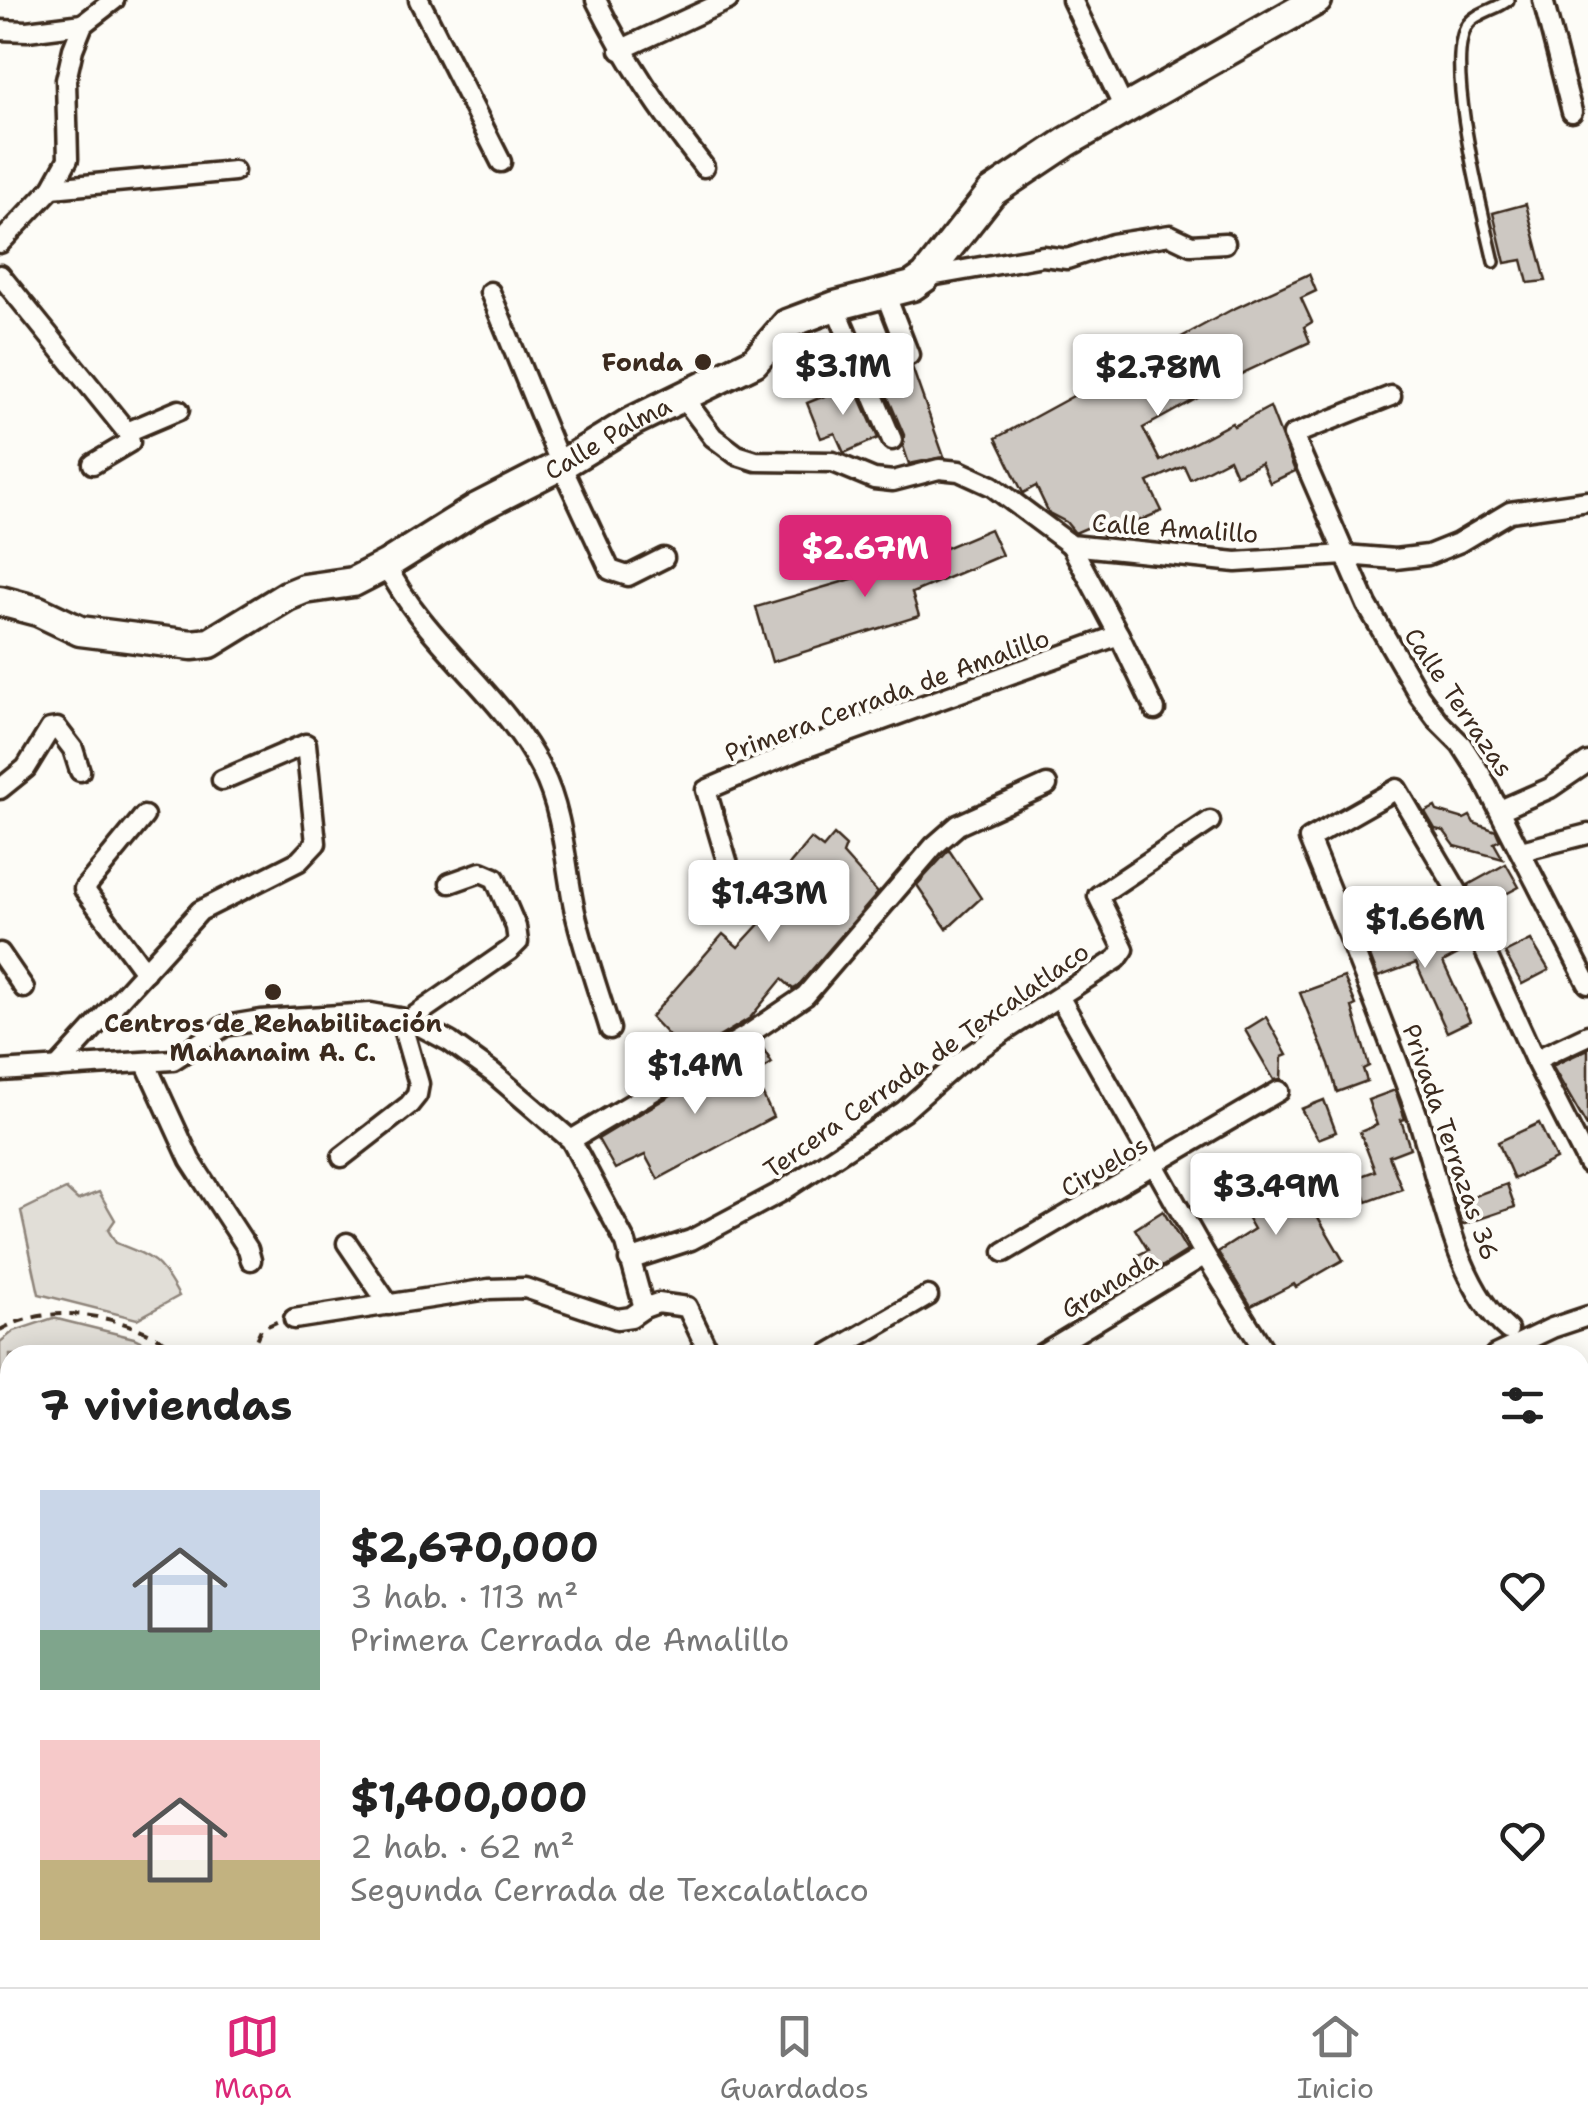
<!DOCTYPE html>
<html lang="es">
<meta charset="utf-8">
<style>
body{margin:0;font-family:"Shantell Sans",sans-serif;background:#f2f2f2;color:#222;height:100vh;display:flex;flex-direction:column;font-size:38px;white-space:nowrap}
*{box-sizing:border-box;margin:0}
p{font-size:32px;color:#767676}
.icon{flex:none;width:55px;height:55px;fill:none;stroke:currentColor;stroke-width:2;stroke-linecap:round;stroke-linejoin:round}
.map{position:relative;flex:1;overflow:hidden}
.sheet{position:absolute;left:0px;top:1345px;width:1590px;height:642px;display:flex;flex-direction:column;background:#fff;border-radius:30px 30px 0 0;box-shadow:0 5px 25px #0003}
.sheet>*{flex:none}
.price{position:absolute;translate:-50% -85px;padding:0 22px;border-radius:10px;background:#fff;color:#222;font-size:32px;line-height:65px;filter:drop-shadow(0 2px 5px #0008)}
.price::after{content:'';position:absolute;left:50%;top:60px;width:30px;height:22px;margin-left:-15px;background:inherit;clip-path:polygon(0 0,100% 0,50% 100%)}
.price.active{background:#db2777;color:#fff}
ul{padding:0;list-style:none}
li{display:flex;align-items:center;gap:30px;height:250px;padding:0 40px}
li span{display:grid;place-items:center;flex:none;width:280px;height:200px;border-radius:0px;color:#555}
li>.icon{margin-inline-start:auto}
span .icon{width:120px;height:120px;fill:#fffc;stroke-width:1}
li b{font-size:42px}
h2{display:flex;justify-content:space-between;align-items:center;height:120px;padding:0 40px;font-size:42px}
.tab-bar{display:flex;justify-content:space-around;align-items:center;height:140px;border-top:2px solid #e0e0e0;background:#fff;font-size:28px;color:#767676}
.tab-bar a{display:grid;justify-items:center;gap:5px}
.tab-bar .active{color:#db2777}
.map>svg:first-child{display:block}
.green{fill:#e1ded7;stroke:#8e847a;stroke-width:2.5}
.building{fill:#cdc8c2;stroke:#3b2a1e;stroke-width:2.5}
.lines{fill:none;stroke-linecap:round;stroke-linejoin:round}
.lane-casing{stroke:#3b2a1e;stroke-width:16}
.street-casing{stroke:#3b2a1e;stroke-width:25}
.secondary-casing{stroke:#3b2a1e;stroke-width:35}
.path{stroke:#3b2a1e;stroke-width:4;stroke-dasharray:10 8;stroke-linecap:butt}
.lane{stroke:#fdfcf7;stroke-width:9}
.street{stroke:#fdfcf7;stroke-width:18}
.secondary{stroke:#fdfcf7;stroke-width:28}
.poi-dot{fill:#3b2a1e;stroke:#fdfcf7;stroke-width:4}
.labels{text-anchor:middle;dominant-baseline:central;stroke-width:8;stroke-linejoin:round;paint-order:stroke}
.poi-label{font-size:25px;font-weight:bold;fill:#3b2a1e;stroke:#fdfcf7;text-anchor:end}
.street-label{font-size:25px;fill:#3b2a1e;stroke:#fdfcf7}
</style>
<div class="map">
<svg width="1588" height="1987" viewBox="0 0 1588 1987">
<rect width="100%" height="100%" fill="#fdfcf7"/>
<filter id="ink" filterUnits="userSpaceOnUse"><feTurbulence type="fractalNoise" baseFrequency=".01" numOctaves="2"/><feDisplacementMap in="SourceGraphic" scale="20" xChannelSelector="R" yChannelSelector="G"/><feConvolveMatrix kernelMatrix="1 2 1 2 8 2 1 2 1" color-interpolation-filters="sRGB"/></filter>
<g filter="url(#ink)">
<g class="green">
<path d="M66,1189l12,11 21,-8 16,28 -7,10 8,13c38,15 43,16 63,53l-42,23 -98,-25 -18,-83z"/>
<path d="M53,1318l81,20 35,17h-159v317l-10,4v-334l14,-11z"/>
<path d="M10,1690v223l-10,1v-221z"/>
</g>
<g class="building">
<path d="M1526,204l20,77 -18,2 -6,-23 -17,3 -12,-50z"/>
<path d="M1309,274l7,17 -15,7 11,24 -8,5 6,15 -63,29 -104,57 17,33 72,-38 2,3 36,-19 25,64 -25,12 -9,-20 -25,12 -7,-16 -39,20 -6,-13 -36,16 14,29 -59,25 -5,-13 -23,10 -9,-11 -17,-9 -13,-27 -13,7 -27,-55 235,-128z"/>
<path d="M905,366l7,1 32,90 -35,7 -6,-18 1,-11 -26,-61z"/>
<path d="M854,384l24,54 -34,15 -9,-20 -14,5 -14,-35z"/>
<path d="M990,529l12,26 -90,38 7,23 -147,46 -16,-55 161,-47z"/>
<path d="M1435,807l2,4 27,8 6,-3 4,7 22,8 4,9 -6,3 9,16 -48,-13 -11,-15 -9,-2 -10,-17z"/>
<path d="M834,835l12,11 -3,8 35,39 -81,94 -4,2 -11,-10 -32,39 -62,38 -37,-39 72,-83 15,13 23,-25 -20,-22 22,-27 12,9 36,-43 12,9z"/>
<path d="M949,850l32,48 -34,31 -30,-44z"/>
<path d="M1506,864l13,23 -40,21 -11,-23z"/>
<path d="M1444,928l14,26 -15,8 27,59 -23,11 -31,-69 -38,14 -11,-29 34,-14 6,14z"/>
<path d="M1531,940l18,30 -27,14 -17,-31z"/>
<path d="M1344,977l12,28 -4,2 17,59 -6,3 4,12 -30,11 -8,-28 -29,-71z"/>
<path d="M1266,1017l21,38 -5,2 -1,22 -7,1 -29,-50z"/>
<path d="M759,1042l13,21 -18,12 19,42 -115,62 -13,-24 -30,14 -17,-30z"/>
<path d="M1588,1049v79l-36,-62z"/>
<path d="M1395,1090l10,29 -4,1 9,28 -21,8 13,33 -35,13 -9,-25 17,-6 -15,-39 17,-7 -9,-25z"/>
<path d="M1324,1100l12,32 -18,7 -17,-30z"/>
<path d="M1539,1123l17,36 -42,20 -16,-37z"/>
<path d="M1270,1160l25,38 9,-5 39,67 -47,27 -2,-3 -43,22 -33,-54 36,-23 -24,-42z"/>
<path d="M1507,1184l8,23 -53,18 -7,-22z"/>
<path d="M1163,1211l24,40 -40,25 -11,-20 12,-6 -13,-21z"/>
</g>
<g class="lines">
<g class="lane-casing">
<path id="lane" d="M1494,262c-10,-45 -52,-203 -26,-238 9,-12 28,-14 40,-24"/>
</g>
<g class="street-casing">
<g id="street">
<path d="M419,0l82,162"/>
<path d="M596,0c30,61 66,113 108,167"/>
<path d="M1072,0l52,108"/>
<path d="M1543,0l29,112"/>
<path d="M0,30l27,1 56,-7"/>
<path d="M620,50l108,-50"/>
<path d="M52,188l182,-17"/>
<path d="M0,243l52,-55 16,-29 -2,-79 7,-31 10,-25 31,-24"/>
<path d="M0,275l127,157 3,10 -37,22"/>
<path d="M925,277l118,-21 24,3 45,-15 58,-9 21,10 34,-2"/>
<path d="M490,292l71,173 49,105 18,6 36,-18"/>
<path d="M885,293l24,62"/>
<path d="M835,306l57,134"/>
<path d="M682,396l31,41 24,18 19,6 77,1 41,17 19,2 46,-12 20,2 33,15 79,59 165,17 109,-7 50,4 33,-4 30,-12 52,-31 78,-11"/>
<path d="M1391,396l-98,39 74,170 52,90 20,27 22,22 20,31 107,209"/>
<path d="M127,432l52,-22"/>
<path d="M1071,545l48,90 36,75"/>
<path d="M386,565c39,78 117,128 156,206 22,43 23,95 33,141 9,39 23,78 35,117"/>
<path d="M0,789l26,-21 24,-39 7,-1 16,21 7,22"/>
<path d="M1500,810l50,-22 38,-26"/>
<path d="M144,816l-60,73 61,83"/>
<path d="M1521,851l67,-17"/>
<path d="M733,881l-27,-91 93,-40 320,-115"/>
<path d="M0,953l24,35"/>
<path d="M1060,998l145,257 62,100"/>
<path d="M409,1020l101,-70 8,-8 -2,-15 -21,-49 -14,-6 -31,11"/>
<path d="M1535,1060l53,-25"/>
<path d="M146,1064l44,96 58,89 3,11"/>
<path d="M57,1068l143,-157 99,-50 17,-18 -10,-99 -84,36"/>
<path d="M0,1071l173,-11 52,-34 36,-6 110,-7 38,7 41,22 43,31 78,67 55,103 18,65 14,-5 29,4 23,48"/>
<path d="M571,1140l178,-106 56,-38 129,-150 24,-21 89,-40"/>
<path d="M342,1157l67,-52 8,-10 2,-11 -19,-66"/>
<path d="M347,1243l42,62"/>
<path d="M1004,1252l275,-161"/>
<path d="M629,1260l62,-20 90,-48 123,-81 52,-46 49,-34 112,-72 7,-10 -26,-53 112,-75"/>
<path d="M294,1319l195,-30 36,-1 92,31 14,-2 13,-9"/>
<path d="M1508,1330c-56,-48 -69,-154 -93,-221 -34,-91 -69,-181 -106,-270l88,-50 62,105 76,166 53,104"/>
<path d="M827,1355l101,-59"/>
<path d="M1040,1355l165,-100"/>
<path d="M1495,1355l57,-27 36,-12"/>
<path d="M1580,1622l8,-8"/>
<path d="M0,1689l10,-5"/>
<path d="M1580,1930l3,-2"/>
<path d="M243,1978l11,9"/>
<path d="M422,1978l9,9"/>
<path d="M75,1987l21,-9"/>
<path d="M1493,1987l15,-9"/>
</g>
</g>
<g class="secondary-casing">
<g id="secondary">
<path id="s1" d="M0,601l38,10 42,20 112,14 18,-2 77,-47 17,-7 49,-7 33,-17 91,-57 84,-43 72,-44 121,-59 33,-38 48,-18 77,-20 13,-9 67,-85 75,-50 250,-142"/>
</g>
</g>
<g class="path">
<path d="M0,1330c57,-32 136,-12 186,25"/>
<path d="M249,1355l12,-26 18,-8"/>
<path d="M0,1919l10,-3"/>
</g>
<use href="#lane" class="lane"/>
<use href="#street" class="street"/>
<use href="#secondary" class="secondary"/>
</g>
</g>
<g class="poi-dot">
<circle cx="703" cy="362" r="10"/>
<circle cx="273" cy="992" r="10"/>
</g>
<g class="labels">
<g class="poi-label">
<text x="683" y="362">Fonda</text>
<text x="273" y="1023" text-anchor="middle">Centros de Rehabilitación<tspan x="273" dy="29">Mahanaim A. C.</tspan></text>
</g>
<g class="street-label">
<text stroke="none"><textPath href="#s1" startOffset="668">Calle Palma</textPath></text>
<text transform="translate(1175 528) rotate(4)">Calle Amalillo</text>
<text transform="translate(887 695) rotate(-20)">Primera Cerrada de Amalillo</text>
<text transform="translate(1459 702) rotate(56)">Calle Terrazas</text>
<text transform="translate(926 1060) rotate(-35)">Tercera Cerrada de Texcalatlaco</text>
<text transform="translate(1451 1142) rotate(71)">Privada Terrazas 36</text>
<text transform="translate(1104 1166) rotate(-30)">Ciruelos</text>
<text transform="translate(1109 1284) rotate(-31)">Granada</text>
</g>
</g>
</svg>
<b class="price" style="left:843px;top:418px">$3.1M</b>
<b class="price" style="left:1158px;top:419px">$2.78M</b>
<b class="price active" style="left:865px;top:600px">$2.67M</b>
<b class="price" style="left:769px;top:945px">$1.43M</b>
<b class="price" style="left:1425px;top:971px">$1.66M</b>
<b class="price" style="left:695px;top:1117px">$1.4M</b>
<b class="price" style="left:1276px;top:1238px">$3.49M</b>
<section class="sheet">
<h2>7 viviendas<svg class="icon" aria-label="filters" viewBox="0 0 24 24"><path d="M4 7h16M4 17h16"/><circle cx="9" cy="7" r="2"/><circle cx="15" cy="17" r="2"/></svg></h2>
<ul>
<li><span style="background:linear-gradient(#c9d6e8 70%,#7fa58c 0)"><svg class="icon" aria-label="home" viewBox="0 0 24 24"><path d="M3 11l9-7 9 7M6 9v11h12V9"/></svg></span><div><b>$2,670,000</b><p>3 hab. · 113 m²</p><p>Primera Cerrada de Amalillo</p></div><svg class="icon" aria-label="heart" viewBox="0 0 24 24"><path d="M12 20l-8-8c-3-5 5-10 8-4 3-6 11-1 8 4z"/></svg></li>
<li><span style="background:linear-gradient(#f6c9c9 60%,#c2b280 0)"><svg class="icon" aria-label="home" viewBox="0 0 24 24"><path d="M3 11l9-7 9 7M6 9v11h12V9"/></svg></span><div><b>$1,400,000</b><p>2 hab. · 62 m²</p><p>Segunda Cerrada de Texcalatlaco</p></div><svg class="icon" aria-label="heart" viewBox="0 0 24 24"><path d="M12 20l-8-8c-3-5 5-10 8-4 3-6 11-1 8 4z"/></svg></li>
</ul>
</section>
</div>
<nav class="tab-bar">
<a class="active"><svg class="icon" aria-label="map" viewBox="0 0 24 24"><path d="M3 6l6-2 6 2 6-2v14l-6 2-6-2-6 2zM9 4v14M15 6v14"/></svg>Mapa</a>
<a><svg class="icon" aria-label="saved" viewBox="0 0 24 24"><path d="M7 4h10v16l-5-4-5 4z"/></svg>Guardados</a>
<a><svg class="icon" aria-label="home" viewBox="0 0 24 24"><path d="M3 11l9-7 9 7M6 9v11h12V9"/></svg>Inicio</a>
</nav>
